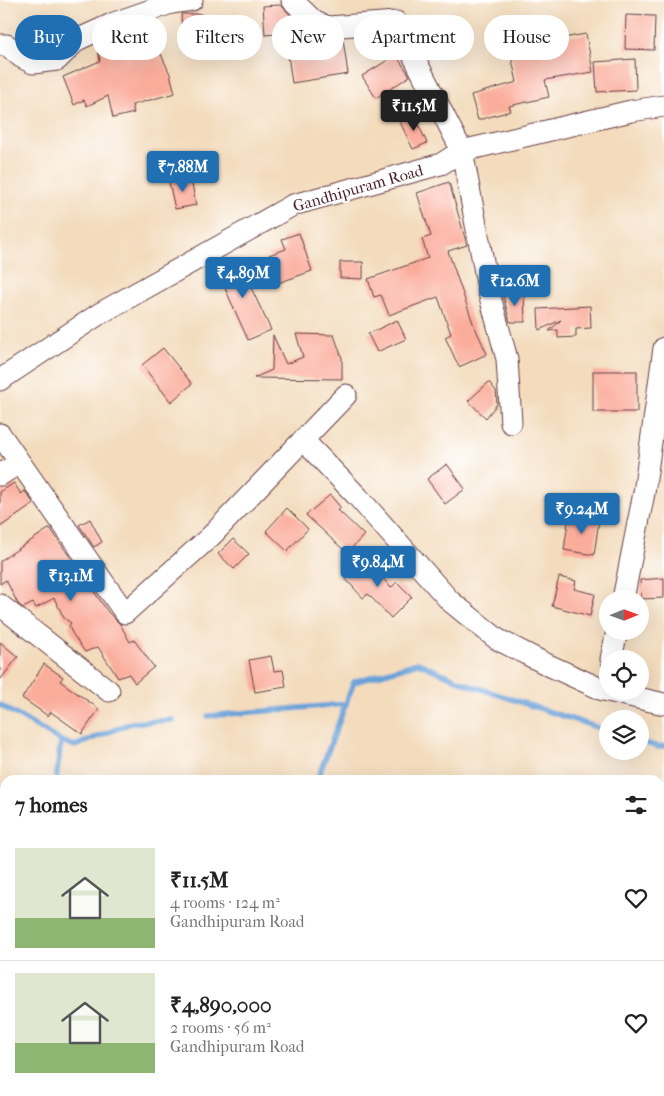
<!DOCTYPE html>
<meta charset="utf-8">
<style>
body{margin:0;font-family:"IM FELL French Canon",serif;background:#f2f2f2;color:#222;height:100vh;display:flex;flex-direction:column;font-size:19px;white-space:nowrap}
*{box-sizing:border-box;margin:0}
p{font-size:16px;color:#767676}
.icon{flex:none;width:28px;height:28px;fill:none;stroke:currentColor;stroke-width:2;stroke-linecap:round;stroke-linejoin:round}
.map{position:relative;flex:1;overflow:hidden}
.details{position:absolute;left:0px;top:775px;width:665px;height:321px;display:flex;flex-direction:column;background:#fff;border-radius:15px 15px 0 0;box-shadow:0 5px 20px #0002}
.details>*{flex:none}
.hud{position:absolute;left:15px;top:15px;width:635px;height:45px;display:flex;gap:10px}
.needle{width:32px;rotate:89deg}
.fabs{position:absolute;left:599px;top:590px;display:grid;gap:10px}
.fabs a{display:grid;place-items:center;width:50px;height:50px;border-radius:50%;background:#fff;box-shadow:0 5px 20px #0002;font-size:25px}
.price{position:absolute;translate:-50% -42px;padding:0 11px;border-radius:5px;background:#1f6fb2;color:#fff;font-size:16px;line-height:32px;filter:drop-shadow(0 1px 2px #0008)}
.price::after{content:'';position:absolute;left:50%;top:30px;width:15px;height:11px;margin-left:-8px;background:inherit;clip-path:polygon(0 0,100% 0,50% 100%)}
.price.current{background:#222;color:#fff}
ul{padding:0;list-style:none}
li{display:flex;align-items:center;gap:15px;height:125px;padding:0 15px}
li+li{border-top:1px solid #e0e0e0}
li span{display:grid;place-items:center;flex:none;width:140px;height:100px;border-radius:0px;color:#555}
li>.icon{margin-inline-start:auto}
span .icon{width:60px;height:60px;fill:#fffc;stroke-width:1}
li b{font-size:21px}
h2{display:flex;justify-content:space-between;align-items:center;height:60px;padding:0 15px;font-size:21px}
.pill{padding:0 18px;border-radius:22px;background:#fff;box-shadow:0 5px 20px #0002;font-size:18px;line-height:45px}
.pill.current{background:#1f6fb2;color:#fff}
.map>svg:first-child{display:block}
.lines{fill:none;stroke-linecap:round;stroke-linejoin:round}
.stream{stroke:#6aa1d8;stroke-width:5.5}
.building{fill:#fbad9c}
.street-casing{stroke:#633b41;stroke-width:23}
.street{stroke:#fff;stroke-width:21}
.labels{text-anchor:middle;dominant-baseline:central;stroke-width:4;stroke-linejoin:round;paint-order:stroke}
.street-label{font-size:16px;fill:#4a1f2b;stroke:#fff}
</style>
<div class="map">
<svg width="664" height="1096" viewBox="0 0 664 1096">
<rect width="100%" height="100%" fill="#fff"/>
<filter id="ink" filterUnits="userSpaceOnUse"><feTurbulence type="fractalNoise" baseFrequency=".02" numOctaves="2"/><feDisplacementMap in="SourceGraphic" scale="10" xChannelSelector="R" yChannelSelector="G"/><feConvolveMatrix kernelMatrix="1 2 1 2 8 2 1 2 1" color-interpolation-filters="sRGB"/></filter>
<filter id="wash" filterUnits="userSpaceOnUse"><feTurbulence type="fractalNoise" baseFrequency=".0096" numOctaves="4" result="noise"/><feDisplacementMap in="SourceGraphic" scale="20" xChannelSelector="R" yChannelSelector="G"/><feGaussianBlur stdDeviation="1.12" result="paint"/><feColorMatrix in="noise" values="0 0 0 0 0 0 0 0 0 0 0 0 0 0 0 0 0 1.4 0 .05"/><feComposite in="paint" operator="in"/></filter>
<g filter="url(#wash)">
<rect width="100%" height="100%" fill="#f3dbbc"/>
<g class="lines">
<g class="stream">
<path d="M0,705l61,36 14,5 56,-23 42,-3"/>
<path d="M208,716l138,-12"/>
<path d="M640,741l18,6 6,-1"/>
<path d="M56,780l5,-39"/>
<path d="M317,780l37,-98 64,-19 54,23 136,45"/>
<path d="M119,1091v5"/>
<path d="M366,1091l4,5"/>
<path d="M392,1096l11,-5"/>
</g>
</g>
<g id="blocks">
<g class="building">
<path d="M281,5l17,18v9l-33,3 -2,-29z"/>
<path d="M181,14h20l1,14 -20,1z"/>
<path d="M626,15l29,1 -1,34 -29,-1z"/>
<path d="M150,30l20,44 5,19 -43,12 2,8 -21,5 -5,-22 -21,10 -3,-6 -10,5 -11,-28 37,-16 -2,-11 21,-15 1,8z"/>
<path d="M586,34l7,38 -48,8 4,17 -40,9 2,5 -33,9 -7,-25 46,-13 -7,-31 12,-3v-3z"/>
<path d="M343,39l5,35 -56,9 -5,-35z"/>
<path d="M396,55l14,21 -34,22 -14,-22z"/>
<path d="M635,59l1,31 -39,2 -2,-30z"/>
<path d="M414,115l13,28 -14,6 -13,-27z"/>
<path d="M191,178l5,27 -21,4 -6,-27z"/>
<path d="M449,182l18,63 -19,6 25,72 14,31 -28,13 -14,-30 6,-3 -13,-37 -49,18 -8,-20 -7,2 -6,-18 60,-21 -6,-19 9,-3 -14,-43z"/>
<path d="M299,233l13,38 -34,12 -9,-28 17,-6 -4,-10z"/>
<path d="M237,258l34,72 -23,10 -32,-72z"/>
<path d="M340,262h23v17l-23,-1z"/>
<path d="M524,294l1,28h-15l-7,-27z"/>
<path d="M590,306l1,22 -15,1v8l-18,1v-8l-9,1 12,-11 -22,10 -1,-21z"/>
<path d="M397,320l9,19 -29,13 -9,-18z"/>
<path d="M296,334l38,1 8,23v21l-88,-1 18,-8 1,-35 13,29 17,-7z"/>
<path d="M163,348l29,36 -21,18 -29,-37z"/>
<rect x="593" y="371" width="44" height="41"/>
<path d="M489,382l7,9 1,13 -11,14 -18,-17z"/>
<path d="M447,464l18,25 -20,15 -18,-25z"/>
<path d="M14,483l7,11 4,-3 9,13 -34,23v-35z"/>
<path d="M330,495l11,13 -3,2 26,25 -17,18 -41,-38z"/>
<path d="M287,508l21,21 -21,22 -21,-20z"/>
<path d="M569,515l30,5 -5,35 -30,-5z"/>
<path d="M90,519l12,23 -8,5 -15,-22z"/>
<path d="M50,528l58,84 12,12 10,18 4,-2 20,27 -19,16 -6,-9 -11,4 -20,-31 -13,5 -13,-19 -3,-7 2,-3 -7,-5 -10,-20 -18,10 -3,-5 -10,5 -5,-4 -12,-24 -6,4v-23z"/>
<path d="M233,539l16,15 -15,15 -16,-15z"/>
<path d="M366,558l25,30 6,-6 15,15 -21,21 -23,-24 -5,4 -19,-21z"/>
<path d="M559,577l17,4 -2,8 21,5 -5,22 -38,-10z"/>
<path d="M664,578v20l-23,1 -1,-19z"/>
<path d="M0,642l18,15 -18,23z"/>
<path d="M271,656l3,15 9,-1 3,17 -31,5 -6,-32z"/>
<path d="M44,664l19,13 -3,4 39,28 -17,25 -31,-22 -3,4 -26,-18z"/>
</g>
</g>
</g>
<g filter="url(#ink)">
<use href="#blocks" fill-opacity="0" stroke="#633b41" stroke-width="1"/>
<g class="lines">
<g class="street-casing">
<g id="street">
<path d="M292,0l23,22 13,5 68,-5 66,129 27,142 18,66 4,64"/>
<path d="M171,3l21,-3"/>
<path d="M0,45h7l14,12 12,6 24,-3 20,-20 37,-17 57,-20v-3"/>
<path d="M0,380l99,-66 194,-109 148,-41 21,-13 169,-40 33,-5"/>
<path d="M0,434l125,179 86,-77 135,-141"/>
<path d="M304,441l54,56 92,104 47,38 49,25 57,26"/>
<path d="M0,475l19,-12"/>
<path d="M623,599l21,-106 20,-145"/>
<path d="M0,605l109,86"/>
<path d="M611,659l6,-28"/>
<path d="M608,691l56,13"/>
<path d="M660,1072l4,1"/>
</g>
</g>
<use href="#street" class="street"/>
</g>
</g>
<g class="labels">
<g class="street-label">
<text transform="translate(358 188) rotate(-16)">Gandhipuram Road</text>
</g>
</g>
</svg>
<div class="fabs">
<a><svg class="needle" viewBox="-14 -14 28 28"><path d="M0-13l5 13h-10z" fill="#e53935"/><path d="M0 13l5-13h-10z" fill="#767676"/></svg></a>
<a><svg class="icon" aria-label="locate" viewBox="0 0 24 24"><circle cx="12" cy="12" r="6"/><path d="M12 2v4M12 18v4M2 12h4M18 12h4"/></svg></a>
<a><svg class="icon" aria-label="layers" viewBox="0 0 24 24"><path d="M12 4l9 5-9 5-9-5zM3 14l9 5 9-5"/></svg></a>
</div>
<b class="price current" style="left:414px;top:132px">₹11.5M</b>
<b class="price" style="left:183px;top:193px">₹7.88M</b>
<b class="price" style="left:243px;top:299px">₹4.89M</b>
<b class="price" style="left:515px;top:307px">₹12.6M</b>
<b class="price" style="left:582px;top:535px">₹9.24M</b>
<b class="price" style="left:378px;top:588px">₹9.84M</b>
<b class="price" style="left:71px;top:602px">₹13.1M</b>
<div class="hud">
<a class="pill current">Buy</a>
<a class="pill">Rent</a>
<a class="pill">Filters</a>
<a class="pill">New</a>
<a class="pill">Apartment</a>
<a class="pill">House</a>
</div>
<section class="details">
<h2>7 homes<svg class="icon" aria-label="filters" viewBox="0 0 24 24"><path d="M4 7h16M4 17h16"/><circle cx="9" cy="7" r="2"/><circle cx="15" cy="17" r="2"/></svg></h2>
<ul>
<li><span style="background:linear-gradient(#dfe7d0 70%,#8fb573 0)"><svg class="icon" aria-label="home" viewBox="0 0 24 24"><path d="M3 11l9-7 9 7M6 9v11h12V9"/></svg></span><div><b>₹11.5M</b><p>4 rooms · 124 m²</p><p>Gandhipuram Road</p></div><svg class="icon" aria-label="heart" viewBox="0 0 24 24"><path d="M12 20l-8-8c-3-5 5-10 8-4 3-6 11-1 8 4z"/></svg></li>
<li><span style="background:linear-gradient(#dfe7d0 70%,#8fb573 0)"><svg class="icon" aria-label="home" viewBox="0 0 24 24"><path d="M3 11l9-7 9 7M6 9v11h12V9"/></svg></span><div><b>₹4,890,000</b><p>2 rooms · 56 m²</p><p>Gandhipuram Road</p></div><svg class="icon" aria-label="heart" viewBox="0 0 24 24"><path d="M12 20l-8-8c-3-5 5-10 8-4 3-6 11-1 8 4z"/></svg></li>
</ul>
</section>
</div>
